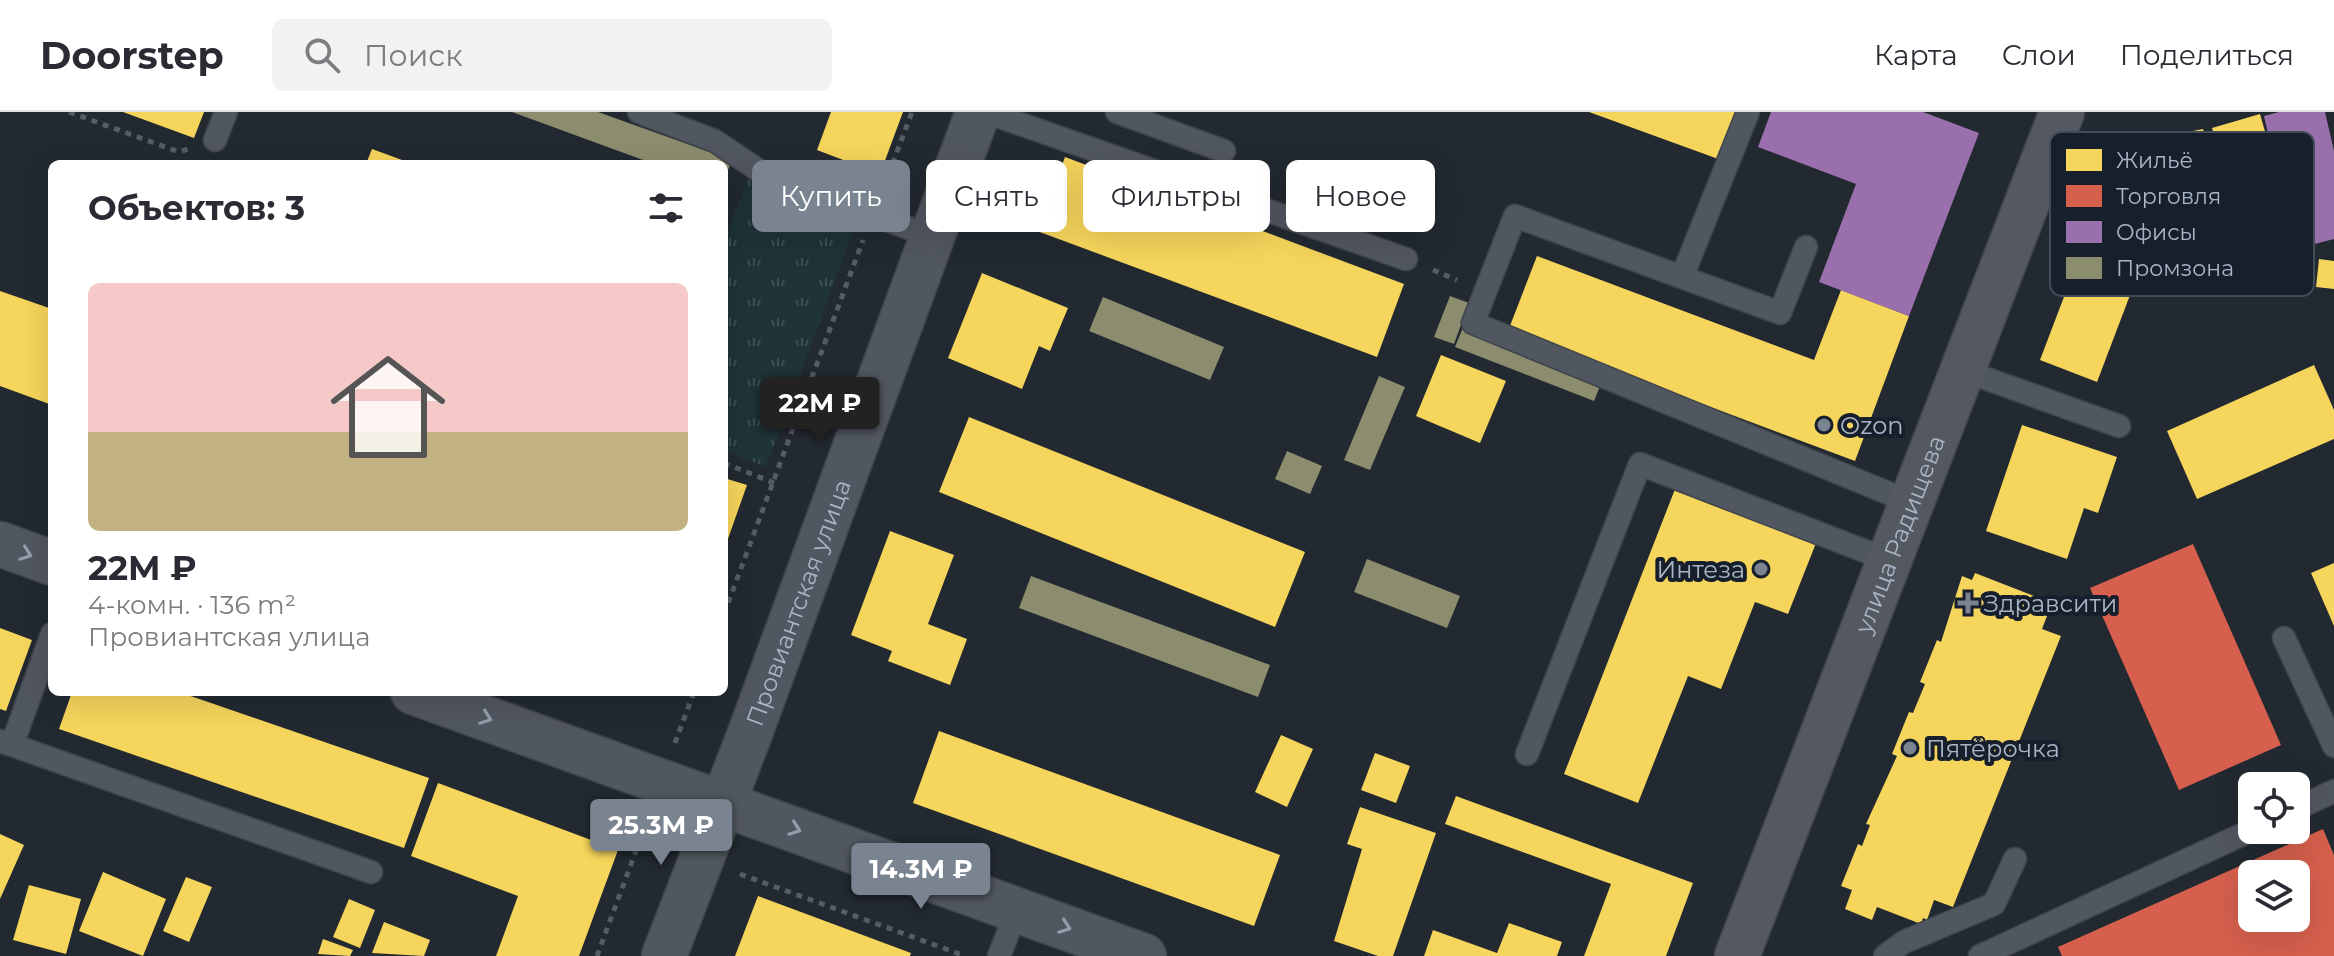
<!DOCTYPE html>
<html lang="ru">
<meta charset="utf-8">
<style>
body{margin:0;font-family:Montserrat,sans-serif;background:#f2f2f3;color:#2b2b33;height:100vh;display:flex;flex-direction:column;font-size:30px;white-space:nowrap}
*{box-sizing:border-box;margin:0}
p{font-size:26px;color:#7c7c81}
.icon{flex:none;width:44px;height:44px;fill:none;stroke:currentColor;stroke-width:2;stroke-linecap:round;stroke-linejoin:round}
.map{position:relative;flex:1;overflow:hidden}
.panel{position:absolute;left:48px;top:48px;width:680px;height:536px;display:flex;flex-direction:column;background:#fff;border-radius:12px;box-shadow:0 8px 32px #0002}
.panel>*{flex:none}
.banner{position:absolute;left:752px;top:48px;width:760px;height:72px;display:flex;gap:16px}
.controls{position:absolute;left:2238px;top:660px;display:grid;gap:16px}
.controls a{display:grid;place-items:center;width:72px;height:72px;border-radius:12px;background:#fff;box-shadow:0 8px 32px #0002;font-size:40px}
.price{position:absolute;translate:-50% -68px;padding:0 18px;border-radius:8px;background:#7a8491;color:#fff;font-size:26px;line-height:52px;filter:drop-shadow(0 2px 4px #0008)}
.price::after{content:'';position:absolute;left:50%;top:48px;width:24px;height:18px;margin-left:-12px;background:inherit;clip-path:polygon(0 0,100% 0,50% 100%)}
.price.on{background:#222;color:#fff}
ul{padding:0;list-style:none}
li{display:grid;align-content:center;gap:16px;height:424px;padding:0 40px}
li span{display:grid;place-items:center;height:248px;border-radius:12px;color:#555}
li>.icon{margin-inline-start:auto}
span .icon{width:144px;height:144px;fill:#fffc;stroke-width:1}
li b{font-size:34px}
h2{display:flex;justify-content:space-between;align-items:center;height:96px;padding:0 40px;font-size:34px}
.pill{padding:0 28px;border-radius:12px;background:#fff;box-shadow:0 8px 32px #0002;font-size:28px;line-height:72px}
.pill.on{background:#7a8491;color:#fff}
header{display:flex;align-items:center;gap:48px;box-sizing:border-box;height:112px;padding:0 40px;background:#fff;border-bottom:2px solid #e1e1e2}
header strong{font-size:38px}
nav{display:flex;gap:44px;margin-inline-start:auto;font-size:28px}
.search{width:560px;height:72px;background:#f2f2f3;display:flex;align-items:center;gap:20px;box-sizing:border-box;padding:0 28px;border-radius:12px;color:#7c7c81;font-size:30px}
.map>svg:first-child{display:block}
.grass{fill:url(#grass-tufts)}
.homes{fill:#f6d55c}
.shops{fill:#d6604d;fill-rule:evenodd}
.offices{fill:#9970ab}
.industry{fill:#8c8c6e}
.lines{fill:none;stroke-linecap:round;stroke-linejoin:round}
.service-casing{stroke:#3e444a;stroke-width:25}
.minor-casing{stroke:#3e444a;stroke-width:47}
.tertiary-casing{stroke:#3e444a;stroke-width:47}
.primary-casing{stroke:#3f454e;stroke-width:47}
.path{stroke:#555c63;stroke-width:5;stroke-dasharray:6 6;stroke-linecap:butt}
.service{stroke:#515760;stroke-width:22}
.minor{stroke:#515760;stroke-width:44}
.tertiary{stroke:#515760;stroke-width:44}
.primary{stroke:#545961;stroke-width:44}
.oneway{stroke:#939eac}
.poi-dot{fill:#7a8491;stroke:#161f2b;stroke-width:3}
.labels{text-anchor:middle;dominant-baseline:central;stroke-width:8;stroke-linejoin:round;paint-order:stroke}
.poi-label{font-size:24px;fill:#a9b5c5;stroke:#161f2b;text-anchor:start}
.street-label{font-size:24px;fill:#a9b5c5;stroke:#161f2b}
.key{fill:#161f2b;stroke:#424c59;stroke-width:2}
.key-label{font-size:22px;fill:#a9b5c5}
</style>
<header>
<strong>Doorstep</strong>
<div class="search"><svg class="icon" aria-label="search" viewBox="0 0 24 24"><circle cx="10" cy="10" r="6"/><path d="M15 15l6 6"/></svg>Поиск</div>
<nav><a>Карта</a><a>Слои</a><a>Поделиться</a></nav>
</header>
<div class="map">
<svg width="2334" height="844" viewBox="0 0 2334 844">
<defs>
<pattern id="grass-tufts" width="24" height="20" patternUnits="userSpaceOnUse" patternTransform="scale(2)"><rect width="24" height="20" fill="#1f3436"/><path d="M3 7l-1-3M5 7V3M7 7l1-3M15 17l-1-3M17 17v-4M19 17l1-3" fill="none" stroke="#3d4f52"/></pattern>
</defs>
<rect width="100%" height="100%" fill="#222930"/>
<path class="grass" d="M749,63l110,41 -93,251 -42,-16v-209z"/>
<g class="homes">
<path d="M123,0h81l-10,26z"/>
<path d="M831,0h72l-23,62 -63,-24z"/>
<path d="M1589,0h150l-18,48z"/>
<path d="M2260,2l18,63 -47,13 -19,-62z"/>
<path d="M2203,17l12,41 -29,11 -2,24 11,5 -9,21 -92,-21 26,-56 12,-11z"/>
<path d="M372,37l41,15h-47z"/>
<path d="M1065,45l339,127 -27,73 -340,-126z"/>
<path d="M1537,144l277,104 27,-70 68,26 -54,145 -347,-130z"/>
<path d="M2319,147l15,2v28l-18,-2z"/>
<path d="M2078,148l57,22 -38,100 -57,-22z"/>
<path d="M982,161l86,35 -18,43 -11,-5 -17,43 -74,-31z"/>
<path d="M0,179l52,18v96l-52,-19z"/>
<path d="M1441,243l65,26 -26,62 -64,-27z"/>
<path d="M2314,253l20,45v29l-137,60 -30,-68z"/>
<path d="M969,305l336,135 -30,75 -336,-135z"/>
<path d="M2022,313l95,32 -19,56 -14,-5 -17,51 -81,-28z"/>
<path d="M724,366l23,7 -23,65z"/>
<path d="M1677,372l141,54 -30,76 -33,-12 -34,87 -33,-13 -50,127 -74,-29z"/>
<path d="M890,419l64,24 -26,69 39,15 -17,46 -62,-24 4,-10 -41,-16z"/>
<path d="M2334,451v63l-23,-53z"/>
<path d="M1975,461l77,30 -10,26 19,7 -108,271 -19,-7 -7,20 -4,-2 -2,6 -44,-17 -5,13 -27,-11 7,-19 -11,-4 17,-42 4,2 8,-21 -4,-1 31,-68 -5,-2 17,-42 4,1 12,-29 -5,-2 17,-42 4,2 21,-66 10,4z"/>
<path d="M0,516l32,12 -26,71 -6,-2z"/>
<path d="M72,580h107l250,86 -25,70 -345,-119z"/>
<path d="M939,619l341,124 -26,71 -341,-123z"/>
<path d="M1281,623l32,14 -26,58 -32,-15z"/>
<path d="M1375,641l35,13 -14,37 -35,-13z"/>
<path d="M438,671l180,67 -39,106h-83l22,-60 -107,-40z"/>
<path d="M1456,684l237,87 -27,73h-82l27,-72 -166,-60z"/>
<path d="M1360,695l76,26 -43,123h-15l-44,-15 28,-92 -15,-5z"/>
<path d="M0,722l24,11 -24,54z"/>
<path d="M103,760l63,27 -23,57 -64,-25z"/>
<path d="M186,765l26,10 -23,55 -26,-11z"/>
<path d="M29,773l52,14 -15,55 -53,-14z"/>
<path d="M758,784l153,57 -1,3h-175z"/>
<path d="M349,787l26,11 -15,38 -27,-11z"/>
<path d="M384,810l46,18 -6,16 -52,-3z"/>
<path d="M1509,811l53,19 -5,14h-133l9,-26 64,23z"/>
<path d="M323,827l30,11 -3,6 -32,-2z"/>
</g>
<g class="shops">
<path d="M2193,432l88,201 -102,45 -89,-202z"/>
<path d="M2323,717l11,26v101h-272l-4,-9zM2252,762h44v44h-44z"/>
</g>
<g class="offices">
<path d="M1771,0h152l56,21 -70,183 -90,-34 37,-98 -98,-37z"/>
<path d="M2279,0h46l9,39v88l-39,10 -31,-133z"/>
</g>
<g class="industry">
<path d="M512,0h86l134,48 -8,20v-16h-70z"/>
<path d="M1450,184l19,7 -15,41 -20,-7z"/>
<path d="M1103,185l121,50 -14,33 -121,-49z"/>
<path d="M1464,213l139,54 -9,22 -139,-54z"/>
<path d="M1379,264l26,11 -35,83 -26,-10z"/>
<path d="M1287,339l35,15 -12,28 -35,-15z"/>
<path d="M1367,447l93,37 -13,32 -93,-36z"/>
<path d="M1031,464l239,89 -12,32 -239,-89z"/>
</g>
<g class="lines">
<g class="service-casing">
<g id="service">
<path d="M639,0l76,29 46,31 171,65"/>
<path d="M986,0l420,147"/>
<path d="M1117,0l107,39"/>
<path d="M215,28l11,-28"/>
<path d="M1806,135l-26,66 -265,-97 -42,107 437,179"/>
<path d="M1682,165l66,-165"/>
<path d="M1962,258l157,56"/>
<path d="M2284,526l50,108"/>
<path d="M0,629l12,4 40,-111"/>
<path d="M12,633l359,127"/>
<path d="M1527,642l113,-290 248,96"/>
<path d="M2296,697l38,-18"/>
<path d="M999,844l18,-46"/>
<path d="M1885,844l19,-14 90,-38 21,-45"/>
<path d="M1980,844l272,-126"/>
</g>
</g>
<g class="minor-casing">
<g id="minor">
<path id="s1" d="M664,844l85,-220 229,-624"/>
</g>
</g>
<g class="tertiary-casing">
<g id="tertiary">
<path d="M0,432l52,19"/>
<path d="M413,580l731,264"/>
</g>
</g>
<g class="primary-casing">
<g id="primary">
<path id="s2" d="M1737,844l325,-844"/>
</g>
</g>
<g class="path">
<path d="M69,0l110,40 9,-3"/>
<path d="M884,74l28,-74"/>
<path d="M1433,158l24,10"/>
<path d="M724,351l50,20"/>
<path d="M724,502l139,-374"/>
<path d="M675,631l19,-51"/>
<path d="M641,725l22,9"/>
<path d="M740,762l225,82"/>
<path d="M597,844l50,-135"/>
</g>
<use href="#service" class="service"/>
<use href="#minor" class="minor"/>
<use href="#tertiary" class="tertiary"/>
<use href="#primary" class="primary"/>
</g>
<defs><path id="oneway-chevron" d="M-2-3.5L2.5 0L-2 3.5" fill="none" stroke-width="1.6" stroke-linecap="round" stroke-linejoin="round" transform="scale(2)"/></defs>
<g class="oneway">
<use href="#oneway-chevron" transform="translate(26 442) rotate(20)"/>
<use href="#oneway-chevron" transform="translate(486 606) rotate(20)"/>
<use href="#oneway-chevron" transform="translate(795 717) rotate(20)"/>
<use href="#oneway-chevron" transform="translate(1065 815) rotate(20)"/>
</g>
<g class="poi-dot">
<circle cx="1824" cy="313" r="8"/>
<circle cx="1761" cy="457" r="8"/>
<path d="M1964 479h8v8h8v8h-8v8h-8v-8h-8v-8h8z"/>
<circle cx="1910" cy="636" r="8"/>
</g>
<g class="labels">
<g class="poi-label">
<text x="1840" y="313">Ozon</text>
<text x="1745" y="457" text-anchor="end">Интеза</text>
<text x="1984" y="491">Здравсити</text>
<text x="1926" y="636">Пятёрочка</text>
</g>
<g class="street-label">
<text stroke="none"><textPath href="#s2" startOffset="452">улица Радищева</textPath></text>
<text stroke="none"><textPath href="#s1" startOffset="378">Провиантская улица</textPath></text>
</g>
</g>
<rect x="2050" y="20" width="264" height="164" rx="12" class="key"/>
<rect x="2066" y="37" width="36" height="22" fill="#f6d55c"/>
<rect x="2066" y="73" width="36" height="22" fill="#d6604d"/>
<rect x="2066" y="109" width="36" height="22" fill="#9970ab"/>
<rect x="2066" y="145" width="36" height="22" fill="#8c8c6e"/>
<g class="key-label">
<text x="2116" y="56">Жильё</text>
<text x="2116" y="92">Торговля</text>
<text x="2116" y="128">Офисы</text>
<text x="2116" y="164">Промзона</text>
</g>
</svg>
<div class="controls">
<a><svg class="icon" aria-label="locate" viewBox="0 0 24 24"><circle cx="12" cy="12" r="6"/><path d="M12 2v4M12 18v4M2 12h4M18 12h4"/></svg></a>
<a><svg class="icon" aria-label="layers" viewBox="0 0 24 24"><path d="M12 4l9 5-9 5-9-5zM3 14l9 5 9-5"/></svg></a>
</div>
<b class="price on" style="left:820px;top:333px">22M ₽</b>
<b class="price" style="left:661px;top:755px">25.3M ₽</b>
<b class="price" style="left:921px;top:799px">14.3M ₽</b>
<div class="banner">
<a class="pill on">Купить</a>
<a class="pill">Снять</a>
<a class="pill">Фильтры</a>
<a class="pill">Новое</a>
</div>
<section class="panel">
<h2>Объектов: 3<svg class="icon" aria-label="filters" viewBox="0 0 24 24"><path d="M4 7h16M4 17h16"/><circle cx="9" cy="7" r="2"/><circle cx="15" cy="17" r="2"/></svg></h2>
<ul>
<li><span style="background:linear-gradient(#f6c9c9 60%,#c2b280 0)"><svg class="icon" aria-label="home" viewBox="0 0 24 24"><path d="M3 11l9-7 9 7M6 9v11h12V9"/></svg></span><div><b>22M ₽</b><p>4-комн. · 136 m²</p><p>Провиантская улица</p></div></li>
</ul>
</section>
</div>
